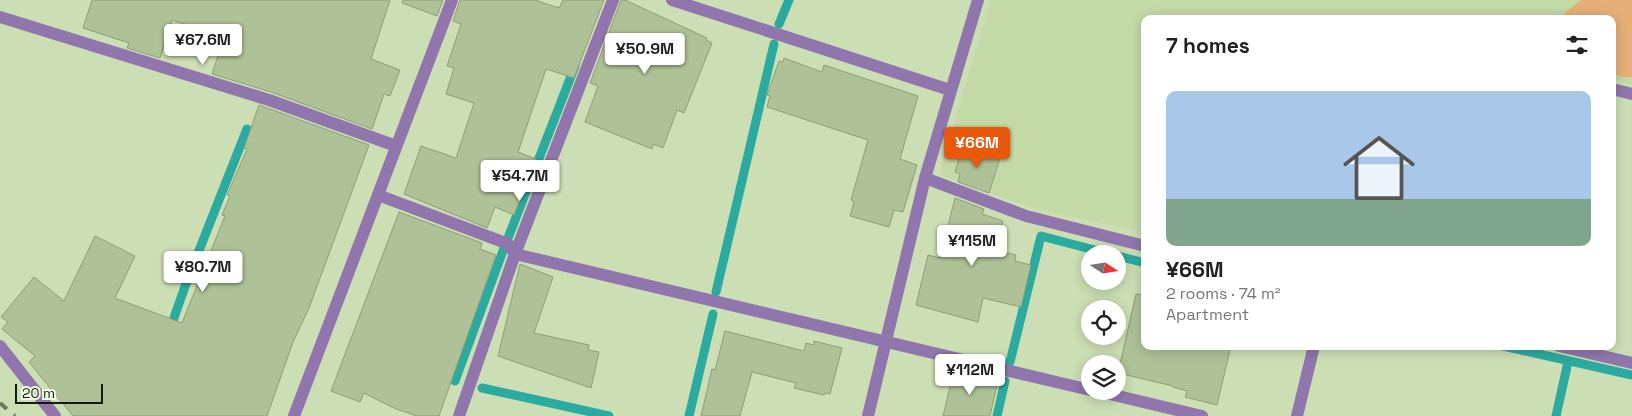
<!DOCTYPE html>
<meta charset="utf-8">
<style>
body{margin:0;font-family:"Space Grotesk",sans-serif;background:#f2f2f2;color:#202124;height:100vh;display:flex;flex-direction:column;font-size:19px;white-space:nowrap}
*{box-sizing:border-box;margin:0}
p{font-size:16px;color:#757577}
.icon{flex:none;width:28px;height:28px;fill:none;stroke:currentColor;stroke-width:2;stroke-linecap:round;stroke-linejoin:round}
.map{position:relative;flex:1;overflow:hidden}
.side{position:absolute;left:1141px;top:15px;width:475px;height:335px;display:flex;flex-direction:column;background:#fff;border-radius:10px;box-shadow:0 2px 12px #0003}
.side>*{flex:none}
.needle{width:32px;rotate:102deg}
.controls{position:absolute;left:1081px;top:245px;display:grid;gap:10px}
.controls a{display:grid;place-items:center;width:45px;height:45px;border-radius:50%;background:#fff;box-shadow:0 2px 12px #0003;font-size:25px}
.scale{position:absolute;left:15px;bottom:12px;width:88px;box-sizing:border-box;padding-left:5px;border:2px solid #141b0b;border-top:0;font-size:14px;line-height:18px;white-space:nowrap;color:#141b0b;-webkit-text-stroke:4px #f2fce5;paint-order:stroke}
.price{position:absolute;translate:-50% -42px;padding:0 11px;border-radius:5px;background:#fff;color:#222;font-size:16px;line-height:32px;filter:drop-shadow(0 1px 2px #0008)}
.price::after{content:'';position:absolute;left:50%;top:30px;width:15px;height:11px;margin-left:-8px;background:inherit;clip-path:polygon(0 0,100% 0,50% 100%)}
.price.on{background:#ea580c;color:#fff}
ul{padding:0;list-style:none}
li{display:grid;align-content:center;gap:10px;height:265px;padding:0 25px}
li span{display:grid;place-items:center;height:155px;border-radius:10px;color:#555}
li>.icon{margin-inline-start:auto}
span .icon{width:90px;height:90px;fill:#fffc;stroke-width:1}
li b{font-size:21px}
h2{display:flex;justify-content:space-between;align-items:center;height:60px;padding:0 25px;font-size:21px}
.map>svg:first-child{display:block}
.built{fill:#c3d9a6}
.green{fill:#e6af77}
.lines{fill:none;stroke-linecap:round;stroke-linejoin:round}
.stream{stroke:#2baa9f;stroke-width:9}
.building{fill:#afc196;stroke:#8d9e75}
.minor{stroke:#9176ad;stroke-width:12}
.tertiary{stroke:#9176ad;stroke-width:12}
.rail{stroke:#6d795c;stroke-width:4;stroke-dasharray:9 9;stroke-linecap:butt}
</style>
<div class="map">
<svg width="1632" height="416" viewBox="0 0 1632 416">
<rect width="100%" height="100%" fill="#ccdeb3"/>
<path class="built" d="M991,0h641v85l-19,-6 -1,-60h-467v214l-116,-26 -86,-31 -2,-10z"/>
<path class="green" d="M1581,0h51v77h-12l-7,-5 -1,-53h-55z"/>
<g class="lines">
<g class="stream">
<path d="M779,24l10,-24"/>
<path d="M508,238l67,-172"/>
<path d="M1118,256l27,7"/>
<path d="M716,292l58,-248"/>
<path d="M170,329l17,-48 60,-152"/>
<path d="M1503,346l129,29"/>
<path d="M1010,362l31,-126 69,18"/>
<path d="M455,381l49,-133"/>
<path d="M482,388l127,28"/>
<path d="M689,416l24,-102"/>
<path d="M997,416l8,-35"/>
<path d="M1556,416l12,-54"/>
</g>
</g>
<g class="building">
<path d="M92,0h298l-19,59 29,11 -10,26 -6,-2 -12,35 -101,-37 -59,-18 12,-37 -52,-17 -12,38 -33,-10 2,-5 -46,-15z"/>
<path d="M403,0h40l-6,16 -35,-13z"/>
<path d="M460,0h75l24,8 4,-8h41l-30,78 -28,-9 -28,83 18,7 -22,56 -19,-8 -8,21 -83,-34 17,-48 35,12 18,-55 -28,-9 8,-26 -7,-2 14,-42 -8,-3z"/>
<path d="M621,0h4l82,38 -1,2 6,3 -28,70 -7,-3 -14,38 -10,-4 -1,5 -67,-27 13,-36 -8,-3z"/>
<path d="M784,58l38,14 2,-7 94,31 -18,63 17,6 -14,47 -9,-2 -5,17 -39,-11 4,-14 -3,-2 17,-60 -101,-33 3,-11 -3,-1 12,-34 4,1z"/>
<path d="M259,105l110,40 -60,163 -16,34 -26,74h-194l-44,-54 6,-6 -33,-27 6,-7 -7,-5 33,-40 30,24 31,-65 40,20 -20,42 67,25 43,-107 -3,-1 8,-19 -3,-1 20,-46 -3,-1z"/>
<path d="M963,146l37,12 -11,35 -31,-11 2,-8 -5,-2z"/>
<path d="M955,198l29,11 -2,5 21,7 -7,29 20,5 -1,6 16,4 -10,42 -38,-9 -5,24 -62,-17 12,-50 12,3z"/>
<path d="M399,212l83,31 -2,6 16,6 -57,161h-22l-21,-7 -32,-16 -4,9 -29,-11z"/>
<path d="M520,264l33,13 -19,56 55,12 -1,5 11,2 -8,36 -93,-32z"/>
<path d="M1136,294l9,1v51h67l18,4 -13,55 -32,-8 2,-6 -14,-4v-1l-55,-13z"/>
<path d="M725,331l79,20 2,-8 8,2v-4l28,7 -12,46 -5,-1 -1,2 -30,-7 2,-5 -44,-11 -12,44h-39l11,-47 3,1z"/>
<path d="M954,370l44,11 -8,35h-47z"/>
</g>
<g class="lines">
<g class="minor">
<path d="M672,0l278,90"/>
<path d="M0,17l269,83 127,46"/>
<path d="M1612,89l20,5"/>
<path d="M925,178l101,38 119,30"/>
<path d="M378,195l130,49 7,10 575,136"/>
<path d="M0,346l55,70"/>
<path d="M1559,346l73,17"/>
<path d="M1097,391l105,25"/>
<path d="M459,416l56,-162 98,-254"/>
<path d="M868,416l57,-238 53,-178"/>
<path d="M1297,416l17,-70"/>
</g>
<path class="tertiary" d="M294,416l158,-416"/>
<path class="rail" d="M0,403l15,13"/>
</g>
</svg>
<div class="controls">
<a><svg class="needle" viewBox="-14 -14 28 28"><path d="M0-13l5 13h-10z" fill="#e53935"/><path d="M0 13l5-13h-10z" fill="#757577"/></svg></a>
<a><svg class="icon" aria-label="locate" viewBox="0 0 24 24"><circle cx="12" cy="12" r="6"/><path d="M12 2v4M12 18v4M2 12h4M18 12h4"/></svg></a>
<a><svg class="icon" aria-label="layers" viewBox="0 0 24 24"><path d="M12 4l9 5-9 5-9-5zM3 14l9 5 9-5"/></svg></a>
</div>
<div class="scale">20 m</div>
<b class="price" style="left:203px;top:66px">¥67.6M</b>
<b class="price" style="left:645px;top:75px">¥50.9M</b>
<b class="price on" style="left:977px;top:169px">¥66M</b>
<b class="price" style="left:520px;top:202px">¥54.7M</b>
<b class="price" style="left:972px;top:267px">¥115M</b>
<b class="price" style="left:203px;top:293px">¥80.7M</b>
<b class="price" style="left:970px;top:396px">¥112M</b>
<section class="side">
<h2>7 homes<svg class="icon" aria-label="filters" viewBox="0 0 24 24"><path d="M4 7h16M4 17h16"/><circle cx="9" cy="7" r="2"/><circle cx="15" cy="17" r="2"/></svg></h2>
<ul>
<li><span style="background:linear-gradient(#a9c7e8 70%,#7fa58c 0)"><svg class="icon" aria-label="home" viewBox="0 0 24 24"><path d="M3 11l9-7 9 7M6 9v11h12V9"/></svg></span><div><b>¥66M</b><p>2 rooms · 74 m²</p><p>Apartment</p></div></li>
</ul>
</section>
</div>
